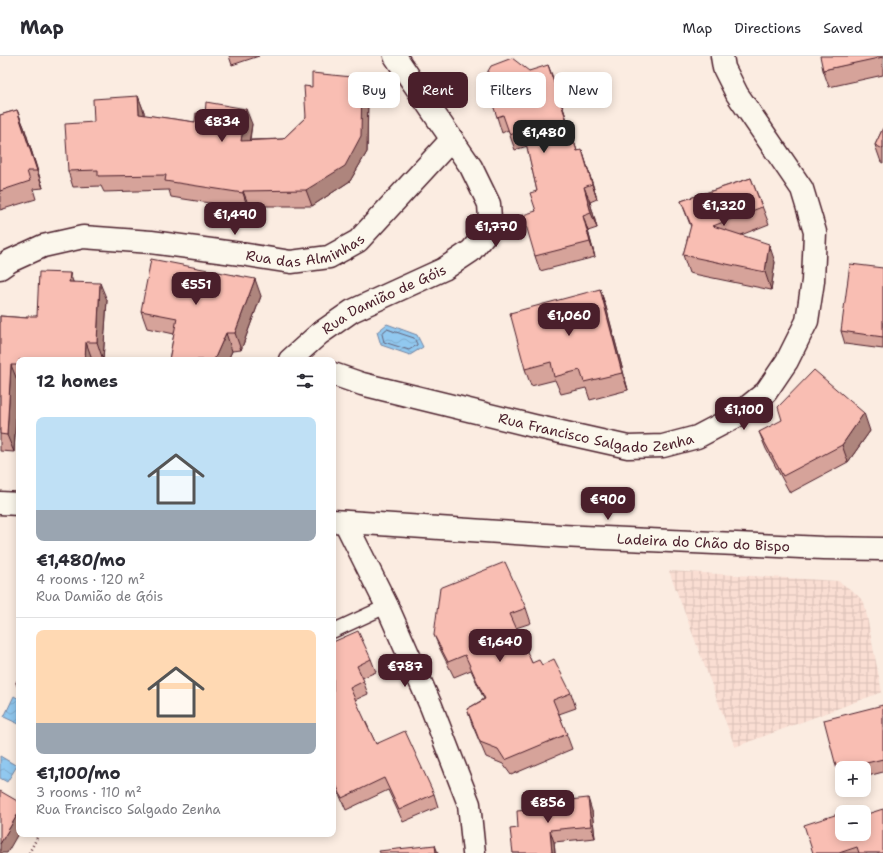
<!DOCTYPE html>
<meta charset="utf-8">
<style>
body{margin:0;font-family:"Shantell Sans",sans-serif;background:#f2f2f3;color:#2b2b33;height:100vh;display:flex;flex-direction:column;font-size:15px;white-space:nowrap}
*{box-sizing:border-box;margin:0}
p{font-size:13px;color:#7c7c81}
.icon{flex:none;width:22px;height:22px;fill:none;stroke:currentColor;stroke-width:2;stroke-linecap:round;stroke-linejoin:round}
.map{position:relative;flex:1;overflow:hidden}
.panel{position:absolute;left:16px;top:301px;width:320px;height:480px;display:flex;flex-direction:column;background:#fff;border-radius:8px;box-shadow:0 2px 10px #0003}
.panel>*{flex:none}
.banner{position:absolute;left:348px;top:16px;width:380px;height:36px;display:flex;gap:8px}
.fabs{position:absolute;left:835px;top:705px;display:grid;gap:8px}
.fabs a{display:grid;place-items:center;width:36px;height:36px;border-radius:8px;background:#fff;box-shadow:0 2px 10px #0003;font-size:20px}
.price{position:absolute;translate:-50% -34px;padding:0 9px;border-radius:8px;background:#4a1f2b;color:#fff;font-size:13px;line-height:26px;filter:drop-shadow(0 1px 2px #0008)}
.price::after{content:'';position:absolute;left:50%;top:24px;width:12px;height:9px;margin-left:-6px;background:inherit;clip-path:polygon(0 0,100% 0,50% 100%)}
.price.selected{background:#222;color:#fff}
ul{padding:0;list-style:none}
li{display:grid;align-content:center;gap:8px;height:212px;padding:0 20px}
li+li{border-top:1px solid #e1e1e2}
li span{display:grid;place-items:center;height:124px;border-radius:8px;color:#555}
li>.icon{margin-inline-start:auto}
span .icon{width:72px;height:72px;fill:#fffc;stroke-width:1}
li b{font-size:17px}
h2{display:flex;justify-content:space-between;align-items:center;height:48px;padding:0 20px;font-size:17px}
.chip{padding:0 14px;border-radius:8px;background:#fff;box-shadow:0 2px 10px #0003;font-size:14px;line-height:36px}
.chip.selected{background:#4a1f2b;color:#fff}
header{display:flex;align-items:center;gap:24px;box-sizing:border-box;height:56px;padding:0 20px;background:#fff;border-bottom:1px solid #e1e1e2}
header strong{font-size:19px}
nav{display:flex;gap:22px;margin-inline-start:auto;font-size:14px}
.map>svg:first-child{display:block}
.industrial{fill:url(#industrial-grid)}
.water{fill:url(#water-waves);stroke:#7584a1}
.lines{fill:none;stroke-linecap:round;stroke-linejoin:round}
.shore{stroke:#666379;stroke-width:1}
.service-casing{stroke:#4a1f2b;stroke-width:16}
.minor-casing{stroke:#4a1f2b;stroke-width:25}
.path{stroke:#4a1f2b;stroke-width:2.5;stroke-dasharray:1 3;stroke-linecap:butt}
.service{stroke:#fbf7ec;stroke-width:13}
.minor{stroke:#fbf7ec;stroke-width:22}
.wall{fill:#d6a39a;stroke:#4a1f2b}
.shaded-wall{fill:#ae857d;stroke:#4a1f2b}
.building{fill:#f9beb3;stroke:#4a1f2b}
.labels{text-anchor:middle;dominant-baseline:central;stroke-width:3;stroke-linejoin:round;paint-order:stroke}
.street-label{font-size:14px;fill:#4a1f2b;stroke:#fbf7ec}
</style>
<header>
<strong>Map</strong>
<nav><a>Map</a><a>Directions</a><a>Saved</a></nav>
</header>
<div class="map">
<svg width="883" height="797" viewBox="0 0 883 797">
<defs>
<pattern id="industrial-grid" width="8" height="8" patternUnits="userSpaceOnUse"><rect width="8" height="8" fill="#faded3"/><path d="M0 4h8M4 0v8" fill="none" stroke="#d8beb5"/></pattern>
<pattern id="water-waves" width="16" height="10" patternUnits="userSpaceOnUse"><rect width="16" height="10" fill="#91c8ef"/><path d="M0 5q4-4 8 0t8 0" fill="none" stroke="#7fabcd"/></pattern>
</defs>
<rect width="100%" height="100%" fill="#fbece1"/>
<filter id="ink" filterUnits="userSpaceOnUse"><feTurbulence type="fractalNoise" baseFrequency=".025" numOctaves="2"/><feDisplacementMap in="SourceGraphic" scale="8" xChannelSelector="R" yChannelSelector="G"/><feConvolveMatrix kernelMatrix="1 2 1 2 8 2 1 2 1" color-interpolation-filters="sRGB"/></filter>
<g filter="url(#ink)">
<path class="industrial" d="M669,515l169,10 15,10 11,11 18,90 -147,55z"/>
<g class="water">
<path d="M387,268l30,11 6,12 -13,8 -29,-10 -4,-13z"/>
<path d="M14,640l5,3v25l-15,-7z"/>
<path d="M0,700l17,10 -10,16 -7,-4z"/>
</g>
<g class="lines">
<path class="shore" d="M387,273l27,9 3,6v1l-8,5 -25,-8 -2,-8z"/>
<g class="service-casing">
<path id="service" d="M333,575l54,-25"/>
</g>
<g class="minor-casing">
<g id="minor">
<path id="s1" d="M0,212l10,-7 33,-15 40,-9 68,5 90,12 50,8 38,-5 29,-16 94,-102"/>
<path id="s2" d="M290,304l29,-26 33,-23 92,-42 27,-18 15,-18 4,-14 -1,-15 -18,-37 -36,-52 -40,-59"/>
<path id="s3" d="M333,318l29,10 172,42 94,21 35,-1 34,-9 38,-20 31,-25 21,-31 20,-40 6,-40 2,-49 -13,-43 -65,-95 -13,-26 -2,-12"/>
<path d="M0,447l19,1"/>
<path id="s4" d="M333,465l228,15 262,12 59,1"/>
<path d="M345,466l42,84 44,100 38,98 5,49"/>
</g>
</g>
<path class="path" d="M29,797l10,-19"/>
<use href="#service" class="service"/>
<use href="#minor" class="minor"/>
</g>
<g class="wall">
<path d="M229,0h30l-27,9z"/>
<path d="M883,0v19l-54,12 -6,-17z"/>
<path d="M529,15l25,9 23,71 5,-1 5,16 10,33 -7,3 7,26 -9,3 7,26 -55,14 -5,-15 1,-45 1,-20 -10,-45 -12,4 -7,-20 -6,3 -5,-16z"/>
<path d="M362,22l6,16 -1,58 -17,29 -38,25h-63l-1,3 -77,-12 -2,-7 -65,2 -3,-6 -28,1 -5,-16 26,-49 44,-26 6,16v3l51,7 57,2 -2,16 33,-1 23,-22 6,-30z"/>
<path d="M17,54l7,17 19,61 -10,1 3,10 -36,11v-95z"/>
<path d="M883,72v35l-2,-1 -6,-17z"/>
<path d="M751,122l18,46 -28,11 34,27 -4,28 -82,-17 -6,-18 8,-28 -10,-26z"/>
<path d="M883,212v81l-38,-5 -4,-13z"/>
<path d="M73,226l34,18 -4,60h-84v22h-1l-4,70 -14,-1v-135l27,2 10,-2z"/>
<path d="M600,233l6,18 22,83 -38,10 -4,-12 -25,6 -6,-14 -24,6 -6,-17z"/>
<path d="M261,240l-20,54 -9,1 -4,9h-59l5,-26 -27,-6 -6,-17z"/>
<path d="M870,375l-22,31 -58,31 -24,-44 -7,-17z"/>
<path d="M526,552l5,15 -15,5 16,35 10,2 29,28 5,15 -17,6 13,35 -61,26 -8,-11 -17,-7 -14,-33 -5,-15 17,-10 -13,-29 -17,7 -14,-28 -6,-14z"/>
<path d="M333,586l38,17 5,13 -14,6 6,16 -13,6 21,44 58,50 4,13 -35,15 -15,-32 -42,20 -13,-30z"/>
<path d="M19,621v14l-3,-8z"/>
<path d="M883,649v67l-19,5v-9h-22v14l-1,1 -4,-13z"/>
<path d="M532,748l60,7 3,27 -41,4 1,11h-42l5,-25 16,-18z"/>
<path d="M841,766l42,31h-70z"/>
</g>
<g class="shaded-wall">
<path d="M548,9l6,15 28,87 -5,-16z"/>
<path d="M362,22l6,16 -1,58 -17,29 -38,25 -6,-16z"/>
<path d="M138,40l6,16 1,18 -6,-16z"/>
<path d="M246,53l6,15 -5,32 -6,-15z"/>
<path d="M17,54l7,17 19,61 -6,-17z"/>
<path d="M582,94l5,16 10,33 -5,-15z"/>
<path d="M584,131l6,15 7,26 -6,-15z"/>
<path d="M243,135l6,15 -1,3 -5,-16z"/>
<path d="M583,160l5,15 7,26 -5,-15z"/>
<path d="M769,188l6,18 -4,28 -6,-18z"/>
<path d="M70,217l6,17 -7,-8z"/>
<path d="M255,223l6,17 -20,54 -6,-17z"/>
<path d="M100,227l7,17 -4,60 -6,-18z"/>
<path d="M600,233l6,18 22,83 -6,-17z"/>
<path d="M226,277l6,18 -4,9h-14z"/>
<path d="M86,286l6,17v1h-7z"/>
<path d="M11,309l7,17 -4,70 -7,-17z"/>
<path d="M864,357l6,18 -22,31 -6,-17z"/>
<path d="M588,742l4,13 3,27 -4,-12z"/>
<path d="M19,756v20l-12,21h-7v-9z"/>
<path d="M550,774l4,12 1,11h-3z"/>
<path d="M435,789l3,8h-2z"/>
</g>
<g class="building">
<path d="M820,0h63v1l-60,13z"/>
<path d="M512,2l17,13 19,-6 29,86 5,-1 10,34 -8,3 7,26 -8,3 7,26 -55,14 -12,-41 13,-4 -6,-18 7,-2 -14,-61 -13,5 -7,-20 -6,2 -13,-39 7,-12z"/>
<path d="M312,17l50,5 -1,58 -16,30 -39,24 -63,1v2l-78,-12 1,-6 -68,1v-6l-30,1 -3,-47 29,-2 -1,-23 45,-3 1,18 56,8 1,-9 9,2 1,-13 40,7 -5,32 42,-2 23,-22 -2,-31 8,1z"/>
<path d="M17,54l20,61h-10l3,10 -30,10v-76z"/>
<path d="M883,72v21l-8,-4z"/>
<path d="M751,122l11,29 -49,19 56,18 -4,28 -82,-17 8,-30 -10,-24z"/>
<path d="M151,203l104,20 -20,54h-9l-12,27h-45l8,-42 -36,-7z"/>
<path d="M850,208l33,4v69l-42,-6z"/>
<path d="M39,216l31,1 -1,9 31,1 -3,59h-11l-1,18h-66v5h-8l-4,70 -7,-1v-118l27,2v-2h10z"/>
<path d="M600,233l22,84 -38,9 -4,-12 -26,7 -3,-15 -26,7 -15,-56z"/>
<path d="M814,314l50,43 -22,32 -59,31 -24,-44 23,-12 -4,-13z"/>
<path d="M505,506l21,46 -16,6 22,49 7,-3 3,5 12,-6 17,34 -18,7 14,34 -62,26 -7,-11 -18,-7 -13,-33 18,-10 -20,-44 -17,7 -14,-27 6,-47z"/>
<path d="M358,575l13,28 -14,7 7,15 -14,7 26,56 29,-13 29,63 -35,16 -15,-32 -42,20 -9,-20v-136z"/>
<path d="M19,621v8l-3,-2z"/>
<path d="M883,649v54l-37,9h-4v1l-5,1 -13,-50z"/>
<path d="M0,735l19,11v10l-19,32z"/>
<path d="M588,742l3,28 -41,4 2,23h-39l-3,-24 8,-1 -1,-17 19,-2 -4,-5z"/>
<path d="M883,753v44h-24l-2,-6 -18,6h-26l-9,-28 34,-11 3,8 1,-1v13h22v-19z"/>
<path d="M435,789l1,8h-56l-1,-2z"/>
</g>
</g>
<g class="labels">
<g class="street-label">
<text stroke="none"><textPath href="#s1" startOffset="315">Rua das Alminhas</textPath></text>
<text stroke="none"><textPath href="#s2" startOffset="113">Rua Damião de Góis</textPath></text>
<text stroke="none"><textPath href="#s3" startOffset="271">Rua Francisco Salgado Zenha</textPath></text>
<text stroke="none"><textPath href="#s4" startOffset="371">Ladeira do Chão do Bispo</textPath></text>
</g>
</g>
</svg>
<div class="fabs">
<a>+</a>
<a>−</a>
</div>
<b class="price" style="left:222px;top:87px">€834</b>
<b class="price selected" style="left:544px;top:98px">€1,480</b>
<b class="price" style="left:724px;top:171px">€1,320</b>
<b class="price" style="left:235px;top:180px">€1,490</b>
<b class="price" style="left:496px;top:192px">€1,770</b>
<b class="price" style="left:196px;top:250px">€551</b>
<b class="price" style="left:569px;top:281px">€1,060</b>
<b class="price" style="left:744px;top:375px">€1,100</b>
<b class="price" style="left:608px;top:465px">€900</b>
<b class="price" style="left:500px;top:607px">€1,640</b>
<b class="price" style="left:405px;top:632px">€787</b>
<b class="price" style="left:548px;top:768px">€856</b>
<div class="banner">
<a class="chip">Buy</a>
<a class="chip selected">Rent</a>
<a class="chip">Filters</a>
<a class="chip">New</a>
</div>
<section class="panel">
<h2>12 homes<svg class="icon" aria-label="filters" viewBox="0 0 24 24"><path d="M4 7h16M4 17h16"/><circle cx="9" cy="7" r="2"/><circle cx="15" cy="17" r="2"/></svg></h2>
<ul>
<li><span style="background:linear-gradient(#bfe0f5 75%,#9aa5b1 0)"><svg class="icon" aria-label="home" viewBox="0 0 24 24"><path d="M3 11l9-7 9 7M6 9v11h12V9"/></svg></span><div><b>€1,480/mo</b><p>4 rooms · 120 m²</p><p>Rua Damião de Góis</p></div></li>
<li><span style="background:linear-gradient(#ffd9b3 75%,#9aa5b1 0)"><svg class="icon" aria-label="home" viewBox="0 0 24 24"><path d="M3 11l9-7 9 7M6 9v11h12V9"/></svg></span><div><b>€1,100/mo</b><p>3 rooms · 110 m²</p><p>Rua Francisco Salgado Zenha</p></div></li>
</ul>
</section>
</div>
